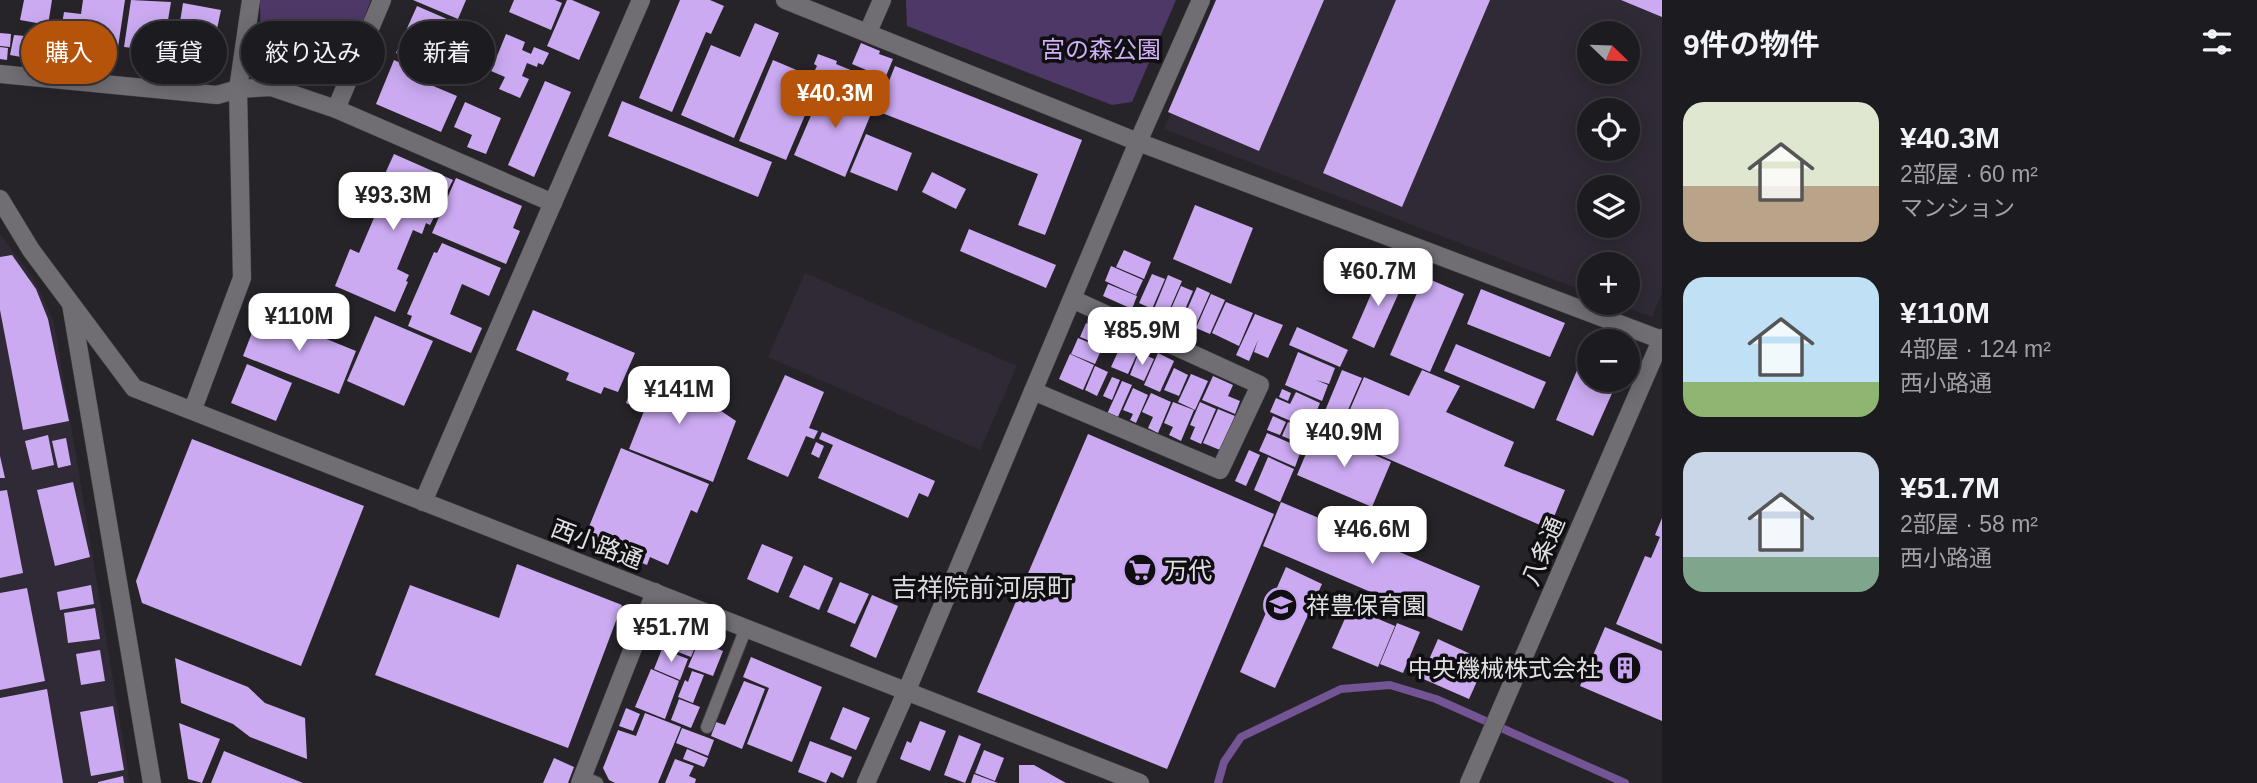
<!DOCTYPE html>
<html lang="ja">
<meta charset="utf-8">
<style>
body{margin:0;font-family:Helvetica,"Noto Sans JP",sans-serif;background:#252428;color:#f1f3f6;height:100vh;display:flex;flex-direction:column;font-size:26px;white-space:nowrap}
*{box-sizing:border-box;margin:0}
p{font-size:23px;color:#a0a1a4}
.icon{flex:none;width:38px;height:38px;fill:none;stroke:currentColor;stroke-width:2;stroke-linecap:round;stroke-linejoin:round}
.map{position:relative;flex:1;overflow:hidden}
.details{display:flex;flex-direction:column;background:#1c1b1f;width:595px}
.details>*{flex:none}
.guide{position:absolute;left:21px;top:21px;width:665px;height:63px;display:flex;gap:14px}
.needle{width:46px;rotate:113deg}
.fabs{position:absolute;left:1577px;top:21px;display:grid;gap:14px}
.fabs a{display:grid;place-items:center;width:63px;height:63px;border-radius:50%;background:#1c1b1f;box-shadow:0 4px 18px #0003,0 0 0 2px #3a393d;font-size:35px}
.price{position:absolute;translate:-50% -60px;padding:0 16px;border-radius:14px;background:#fff;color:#222;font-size:23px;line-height:46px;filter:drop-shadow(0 2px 4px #0008)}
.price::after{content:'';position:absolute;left:50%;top:42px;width:21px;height:16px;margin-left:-10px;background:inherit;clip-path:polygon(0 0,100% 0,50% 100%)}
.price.selected{background:#b45309;color:#fff}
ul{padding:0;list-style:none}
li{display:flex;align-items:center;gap:21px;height:175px;padding:0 21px}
li span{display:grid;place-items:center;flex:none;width:196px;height:140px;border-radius:21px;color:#555}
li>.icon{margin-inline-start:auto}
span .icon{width:84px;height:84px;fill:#fffc;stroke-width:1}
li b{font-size:30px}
h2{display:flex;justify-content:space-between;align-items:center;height:84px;padding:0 21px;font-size:30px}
.tag{padding:0 24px;border-radius:32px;background:#1c1b1f;box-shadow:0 4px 18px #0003,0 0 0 2px #3a393d;font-size:24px;line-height:63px}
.tag.selected{background:#b45309;color:#fff}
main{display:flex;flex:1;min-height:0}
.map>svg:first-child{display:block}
.built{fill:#2f2a35;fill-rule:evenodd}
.green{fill:#4e3867}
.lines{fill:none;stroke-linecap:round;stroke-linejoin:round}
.stream{stroke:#735495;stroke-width:8}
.building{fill:#cbaaf2}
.lane-casing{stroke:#424044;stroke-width:14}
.street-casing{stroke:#424044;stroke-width:19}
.secondary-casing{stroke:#424044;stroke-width:19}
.lane{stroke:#706d73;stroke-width:12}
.street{stroke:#706d73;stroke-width:18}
.secondary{stroke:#706d73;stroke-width:18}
.labels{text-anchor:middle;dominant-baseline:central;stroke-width:7;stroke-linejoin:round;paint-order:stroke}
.park-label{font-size:24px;fill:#d0aef8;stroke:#0f0e10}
.street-label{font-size:24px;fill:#e2e0e4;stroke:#0f0e10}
.poi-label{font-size:24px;fill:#e2e0e4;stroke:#0f0e10;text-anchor:start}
.neighbourhood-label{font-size:26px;fill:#dddae1;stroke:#0f0e10}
</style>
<main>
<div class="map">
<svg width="1662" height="783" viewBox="0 0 1662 783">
<rect width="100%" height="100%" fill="#262429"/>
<g class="built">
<path d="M1219,0h443v293l-10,24 -37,-14h13v-39h-39v29l-425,-164zM1589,33h39v39h-39zM1589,110h39v39h-39zM1589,187h39v39h-39z"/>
<path d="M0,234l34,45 20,43 76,461h-130z"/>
<path d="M805,273l212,93 -37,84 -212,-93z"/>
</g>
<g class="green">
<path d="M260,0h111c-12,29 -21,68 -50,84l-53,-24 -7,-8z"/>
<path d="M906,0h270l-44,102 -20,3 -205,-79z"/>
</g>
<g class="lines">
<path class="stream" d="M1218,783l6,-21 17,-25 100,-48 49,-4 46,14 189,84"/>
</g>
<g class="building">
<path d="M24,0h28l-4,25 -28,-5z"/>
<path d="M83,0h42l-8,54 -48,-7 2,-15 -10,-1 3,-19 17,2z"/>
<path d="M131,0l40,2 -11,67 -12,-2 2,-17 -26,-3z"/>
<path d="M413,0h53l-8,19z"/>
<path d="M514,0h41l7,3 -11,27 -42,-18z"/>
<path d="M567,0h5l28,12 -21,48 -32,-14z"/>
<path d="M680,0h30l14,6 -13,28 -5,-2 -34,80 -33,-14z"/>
<path d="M1216,0h108l-65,151 -91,-39z"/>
<path d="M1396,0h94l-88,207 -79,-34z"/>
<path d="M1621,0h41v17z"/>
<path d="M183,3l38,7 -4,19 -37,-7z"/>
<path d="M417,6l69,30 -22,48 -68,-31z"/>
<path d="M755,23l24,10 -45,105 -53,-23 30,-70 29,12z"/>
<path d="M0,33l11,1 -1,13 -10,-1z"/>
<path d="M506,34l19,8 -3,8 9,4 3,-7 15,6 -6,12 -5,-2 -1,4 -10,-4 -5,13 7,3 -9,19 -21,-9 6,-12 -14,-6z"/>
<path d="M14,35l11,1 -4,21 -11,-2z"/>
<path d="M27,36l7,2 -3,18 -8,-1z"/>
<path d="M861,43l19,8 -1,3 14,5 -9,22 -14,-6 1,-3 -19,-8z"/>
<path d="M0,47l8,1 -1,12 -7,-1z"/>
<path d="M818,54l19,7 -1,3 46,19 -5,11 -46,-19 -1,2 -15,-7 2,-4 -3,-2z"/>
<path d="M394,60l28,12 -3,8 38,16 -16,36 -65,-28z"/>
<path d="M773,60l47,20 -34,80 -47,-19z"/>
<path d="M895,66l187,74 -37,95 -27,-10 20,-51 -161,-63z"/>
<path d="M545,81l26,11 -37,85 -26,-12z"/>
<path d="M825,83l50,21 -30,73 -51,-22z"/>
<path d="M622,101l150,61 -14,35 -150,-61z"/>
<path d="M465,102l36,16 -15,36 -19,-7 5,-12 -18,-8z"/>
<path d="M866,134l46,19 -15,38 -47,-19z"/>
<path d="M394,154l59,26 -23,45 -4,-2 -4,11 -9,-4 -16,39 12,6 -3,6 2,1 -13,30 -60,-26 15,-37 9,4 26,-61 -7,-3z"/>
<path d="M932,172l34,17 -10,20 -34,-17z"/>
<path d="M456,178l66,28 -9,22 7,3 -14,33 -74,-31z"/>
<path d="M1195,205l58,23 -22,56 -58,-25z"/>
<path d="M969,229l87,36 -10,23 -86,-37z"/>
<path d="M442,243l59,25 -12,28 -27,-12 -12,30 32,14 -11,25 -63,-27 4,-10 -5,-2 27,-62 3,1z"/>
<path d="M1124,250l27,12 -7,17 -28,-12z"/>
<path d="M12,255l24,34 12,30 21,102 -46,9 -23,-120v-53z"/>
<path d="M1111,266l32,14 -7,15 -31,-14z"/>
<path d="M1382,269l23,10 -31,69 -22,-10z"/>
<path d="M1152,274l13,5 -13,30 -13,-6z"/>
<path d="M1168,275l14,6 -15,34 -13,-6z"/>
<path d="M1424,277l40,17 -34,78 -40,-17z"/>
<path d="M1108,284l29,12 -5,13 -29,-13z"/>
<path d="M1181,286l12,5 -13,30 -12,-5z"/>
<path d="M1197,287l13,6 -18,41 -13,-6z"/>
<path d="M1481,289l84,34 -15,34 -83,-33z"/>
<path d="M1211,294l14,6 -15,34 -14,-6z"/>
<path d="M1226,302l27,11 -14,33 -27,-13z"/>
<path d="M533,310l102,43 -17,39 -14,-5 -3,7 -35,-14 3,-7 -53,-23z"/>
<path d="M260,312l96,39 -17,43 -96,-38z"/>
<path d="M1255,314l28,11 -15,33 -14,-6 4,-12 -9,21 -13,-6z"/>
<path d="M375,316l58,25 -29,65 -57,-25z"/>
<path d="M1086,323l25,11 -6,13 -25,-10z"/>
<path d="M1297,327l51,23 -8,17 -51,-22z"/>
<path d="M1078,338l24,10 -7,16 -24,-10z"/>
<path d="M1456,344l90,38 -12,27 -90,-38z"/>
<path d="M1121,345l17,7 -10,22 -17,-7z"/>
<path d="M1586,349l3,1v30h29l-25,56 -37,-16z"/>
<path d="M1139,352l15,7 -10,22 -14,-6z"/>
<path d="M1298,352l37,16 -6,16 -13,-4 12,5 -6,16 -37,-16z"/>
<path d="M1158,353l16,8 -14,31 -16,-7z"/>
<path d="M1070,354l24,11 -11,25 -24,-11z"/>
<path d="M247,364l45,19 -16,38 -45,-18z"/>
<path d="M1095,366l13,6 -11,24 -12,-6z"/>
<path d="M639,368l42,16 55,37 -23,61 -84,-33 15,-38 -18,-8z"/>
<path d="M1174,368l14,7 -9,21 -15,-6z"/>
<path d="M1342,370l20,8 -21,48 -19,-8z"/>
<path d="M1422,370l38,16 -14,26 68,30 -10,24 61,24 -16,39 -211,-92 26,-60 45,19z"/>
<path d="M1191,374l17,7 -13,29 -17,-8z"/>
<path d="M785,375l39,17 -15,36 9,3 -4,8 -8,-3 -18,41 -41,-18z"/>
<path d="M1213,376l20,9 -5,11 12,5 -5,13 -33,-14z"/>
<path d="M1112,377l8,3 -8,20 -9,-4z"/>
<path d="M1122,381l10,4 -15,34 -10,-5z"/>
<path d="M1133,388l15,7 -12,28 -6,-3 3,-6 -10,-4z"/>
<path d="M1282,389l9,4 -3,8 -9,-4z"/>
<path d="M1296,392l24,11 -11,26 -39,-17 6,-14 14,6z"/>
<path d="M1151,393l20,9 -13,31 -10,-5 5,-11 -11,-5z"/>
<path d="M1173,402l21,8 -13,31 -12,-6 4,-8 -9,-4z"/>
<path d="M1200,402l16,7 -15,35 -11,-5 5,-12 -5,-2z"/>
<path d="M1218,409l17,7 -15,34 -17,-7z"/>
<path d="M1273,416l13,6 -6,13 -13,-5z"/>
<path d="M1288,422l22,10 -6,13 -22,-9z"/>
<path d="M1316,430l75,32 -19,45 -75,-32z"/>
<path d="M822,432l113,49 -7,16 -9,-4 -11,25 -90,-40 15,-33 -14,-6z"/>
<path d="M1267,433l35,15 -7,19 -36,-16z"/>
<path d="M1088,434l186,80 -107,255 -190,-77z"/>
<path d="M48,435l6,30 -22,5 -7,-29z"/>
<path d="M66,438l5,27 -13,3 -6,-27z"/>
<path d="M192,439l172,67 -63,160 -159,-63 -6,-22z"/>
<path d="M816,442l8,4 -5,12 -8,-4z"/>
<path d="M621,448l88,36 -12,29 -6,-3 -23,55 -18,-8 -3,8 -63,-26z"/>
<path d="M1249,450l11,5 -14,31 -11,-5z"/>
<path d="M0,456l5,22h-5z"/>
<path d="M1268,457l26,12 -14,33 -26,-12z"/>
<path d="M73,482l17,75 -35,9 -18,-76z"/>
<path d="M7,490l16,83 -23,5v-87z"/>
<path d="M1281,502l199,84 -18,45 -199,-85z"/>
<path d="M1662,518v126l-46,-20 29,-68 6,2 9,-21 -5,-2z"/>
<path d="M762,544l31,13 -15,36 -31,-14z"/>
<path d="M517,564l105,41 -54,143 -193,-73 35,-90 89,33z"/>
<path d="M804,565l29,13 -14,32 -30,-13z"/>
<path d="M1286,567l36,17 -47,104 -35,-16z"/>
<path d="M840,582l29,12 -14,30 -28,-12z"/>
<path d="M91,585l3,19 -34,6 -3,-18z"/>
<path d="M27,588l18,93 -45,9v-97z"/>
<path d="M872,595l26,11 -22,52 -26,-12z"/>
<path d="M1350,607l45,19 -17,41 -46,-19z"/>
<path d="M95,608l5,31 -32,4 -4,-30z"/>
<path d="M1397,623l23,9 -17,41 -23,-9z"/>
<path d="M673,626l26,11 -8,20 -28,-11z"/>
<path d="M1605,627l57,24v70l-82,-35z"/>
<path d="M1438,639l37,17 -3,7 11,5 -14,31 -48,-21z"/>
<path d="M699,641l24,10 -10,25 -25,-9z"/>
<path d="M662,649l26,10 -8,21 -26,-11z"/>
<path d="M100,650l5,31 -24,4 -5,-31z"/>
<path d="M751,657l71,30 -30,75 -45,-18 22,-56 -26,-11z"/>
<path d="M175,658l73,29 17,16 40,15 2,41 -57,-22 -17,-13 -52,-21z"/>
<path d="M651,669l28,12 -14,38 -30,-12z"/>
<path d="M692,671l12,4 -11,28 -15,-6 7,-17 3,2z"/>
<path d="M744,681l21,8 -23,60 -31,-13 5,-14 9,3z"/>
<path d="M47,689l16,94h-63v-85z"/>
<path d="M679,699l21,8 -9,21 -20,-8z"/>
<path d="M113,706l11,64 -33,6 -11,-64z"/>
<path d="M843,707l27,11 -14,32 -26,-11z"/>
<path d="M626,708l14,6 -7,17 -14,-5z"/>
<path d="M645,713l36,14 -23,56h-43l-6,-3 -6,-12 15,-38 18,6z"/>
<path d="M920,721l26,10 -16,40 -30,-12 7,-18 4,2z"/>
<path d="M179,723l41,16 -18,44 -14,-4z"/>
<path d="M682,728l32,12 -6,16 -32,-13z"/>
<path d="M959,735l22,9 -16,39 -21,-8z"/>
<path d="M810,741l42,16 -9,21 -12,-6 -5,11 -28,-11z"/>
<path d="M687,749l21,9 -4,9 -21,-8z"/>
<path d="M984,750l20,8 -9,23 -20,-8z"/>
<path d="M224,751l79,32h-92z"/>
<path d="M554,758l20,9 -6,16h-25z"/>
<path d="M675,759l19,7 -5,10 7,3 -1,4h-30z"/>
<path d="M1019,765h15l32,18h-47z"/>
<path d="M974,774l24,9h-27z"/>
<path d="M123,776l1,7h-26v-1z"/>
</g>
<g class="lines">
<g class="lane-casing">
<g id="lane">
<path d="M707,727l39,-99"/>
<path d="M583,777l14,6"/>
</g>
</g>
<g class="street-casing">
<g id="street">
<path d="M868,32l14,-32"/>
<path d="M0,74l217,21 21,-6 33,-2 65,22 217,94"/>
<path d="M336,109l46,-109"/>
<path d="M71,304l81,479"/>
<path d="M1033,391l187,79 40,-85 -188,-86"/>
<path d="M193,409l49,-131 -4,-189 13,-89"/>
<path d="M580,783l75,-191"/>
<path d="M866,783l41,-93 231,-548 63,-142"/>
</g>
</g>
<g class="secondary-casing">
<g id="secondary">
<path d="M785,0l353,142 524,198"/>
<path d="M0,199l31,51 103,138 1006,395"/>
<path d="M423,502l218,-502"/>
<path d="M1469,783l193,-445"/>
</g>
</g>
<use href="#lane" class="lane"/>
<use href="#street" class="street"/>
<use href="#secondary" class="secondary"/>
</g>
<defs>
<g id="supermarket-ring" transform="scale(1.75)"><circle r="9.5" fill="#0f0e10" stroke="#c7a6ef" stroke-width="1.5"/><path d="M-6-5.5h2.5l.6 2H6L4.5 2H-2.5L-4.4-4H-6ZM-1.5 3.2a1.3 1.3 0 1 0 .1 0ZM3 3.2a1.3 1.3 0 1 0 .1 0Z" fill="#c7a6ef"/></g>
<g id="school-ring" transform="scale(1.75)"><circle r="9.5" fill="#0f0e10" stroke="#c7a6ef" stroke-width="1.5"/><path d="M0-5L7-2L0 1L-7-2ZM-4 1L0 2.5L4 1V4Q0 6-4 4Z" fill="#c7a6ef"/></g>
<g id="building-ring" transform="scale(1.75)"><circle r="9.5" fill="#0f0e10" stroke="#c7a6ef" stroke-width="1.5"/><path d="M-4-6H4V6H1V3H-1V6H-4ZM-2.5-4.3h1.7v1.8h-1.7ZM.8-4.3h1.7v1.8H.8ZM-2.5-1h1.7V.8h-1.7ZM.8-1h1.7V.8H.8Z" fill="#c7a6ef"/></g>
</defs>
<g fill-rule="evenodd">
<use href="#supermarket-ring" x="1140" y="570"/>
<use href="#school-ring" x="1281" y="605"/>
<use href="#building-ring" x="1625" y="668"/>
</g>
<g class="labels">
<g class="park-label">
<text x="1101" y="49">宮の森公園</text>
</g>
<g class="street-label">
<text transform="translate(597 544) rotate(21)">西小路通</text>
<text transform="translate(1543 551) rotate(-67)">八条通</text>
</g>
<g class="poi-label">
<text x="1164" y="570">万代</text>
<text x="1306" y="605">祥豊保育園</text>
<text x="1600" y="668" text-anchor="end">中央機械株式会社</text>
</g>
<g class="neighbourhood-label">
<text x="982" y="588">吉祥院前河原町</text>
</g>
</g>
</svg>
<div class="fabs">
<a><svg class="needle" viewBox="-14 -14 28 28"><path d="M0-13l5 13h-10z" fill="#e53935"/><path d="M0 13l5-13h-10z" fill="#a0a1a4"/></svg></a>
<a><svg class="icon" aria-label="locate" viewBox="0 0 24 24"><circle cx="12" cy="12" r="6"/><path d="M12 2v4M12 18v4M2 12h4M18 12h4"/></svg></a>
<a><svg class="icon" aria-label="layers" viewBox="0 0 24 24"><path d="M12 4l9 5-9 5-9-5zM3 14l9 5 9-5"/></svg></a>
<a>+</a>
<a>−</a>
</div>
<b class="price selected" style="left:835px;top:130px">¥40.3M</b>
<b class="price" style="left:393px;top:232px">¥93.3M</b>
<b class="price" style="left:1378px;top:308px">¥60.7M</b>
<b class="price" style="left:299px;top:353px">¥110M</b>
<b class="price" style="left:1142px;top:367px">¥85.9M</b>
<b class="price" style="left:679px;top:426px">¥141M</b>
<b class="price" style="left:1344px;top:469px">¥40.9M</b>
<b class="price" style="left:1372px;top:566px">¥46.6M</b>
<b class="price" style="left:671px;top:664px">¥51.7M</b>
<div class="guide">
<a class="tag selected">購入</a>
<a class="tag">賃貸</a>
<a class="tag">絞り込み</a>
<a class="tag">新着</a>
</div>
</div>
<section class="details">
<h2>9件の物件<svg class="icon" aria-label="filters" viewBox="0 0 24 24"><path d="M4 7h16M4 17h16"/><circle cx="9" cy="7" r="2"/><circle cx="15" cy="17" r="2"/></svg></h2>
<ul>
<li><span style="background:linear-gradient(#dfe7d0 60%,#b9a48a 0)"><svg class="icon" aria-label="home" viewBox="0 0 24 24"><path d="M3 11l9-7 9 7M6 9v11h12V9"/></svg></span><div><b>¥40.3M</b><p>2部屋 · 60 m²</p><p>マンション</p></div></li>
<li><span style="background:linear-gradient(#bfe0f5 75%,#8fb573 0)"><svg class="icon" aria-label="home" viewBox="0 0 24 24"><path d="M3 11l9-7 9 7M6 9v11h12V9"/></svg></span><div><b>¥110M</b><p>4部屋 · 124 m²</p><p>西小路通</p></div></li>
<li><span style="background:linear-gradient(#c9d6e8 75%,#7fa58c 0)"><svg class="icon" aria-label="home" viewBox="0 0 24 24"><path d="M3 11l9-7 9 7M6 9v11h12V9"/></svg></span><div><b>¥51.7M</b><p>2部屋 · 58 m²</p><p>西小路通</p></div></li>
</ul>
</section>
</main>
